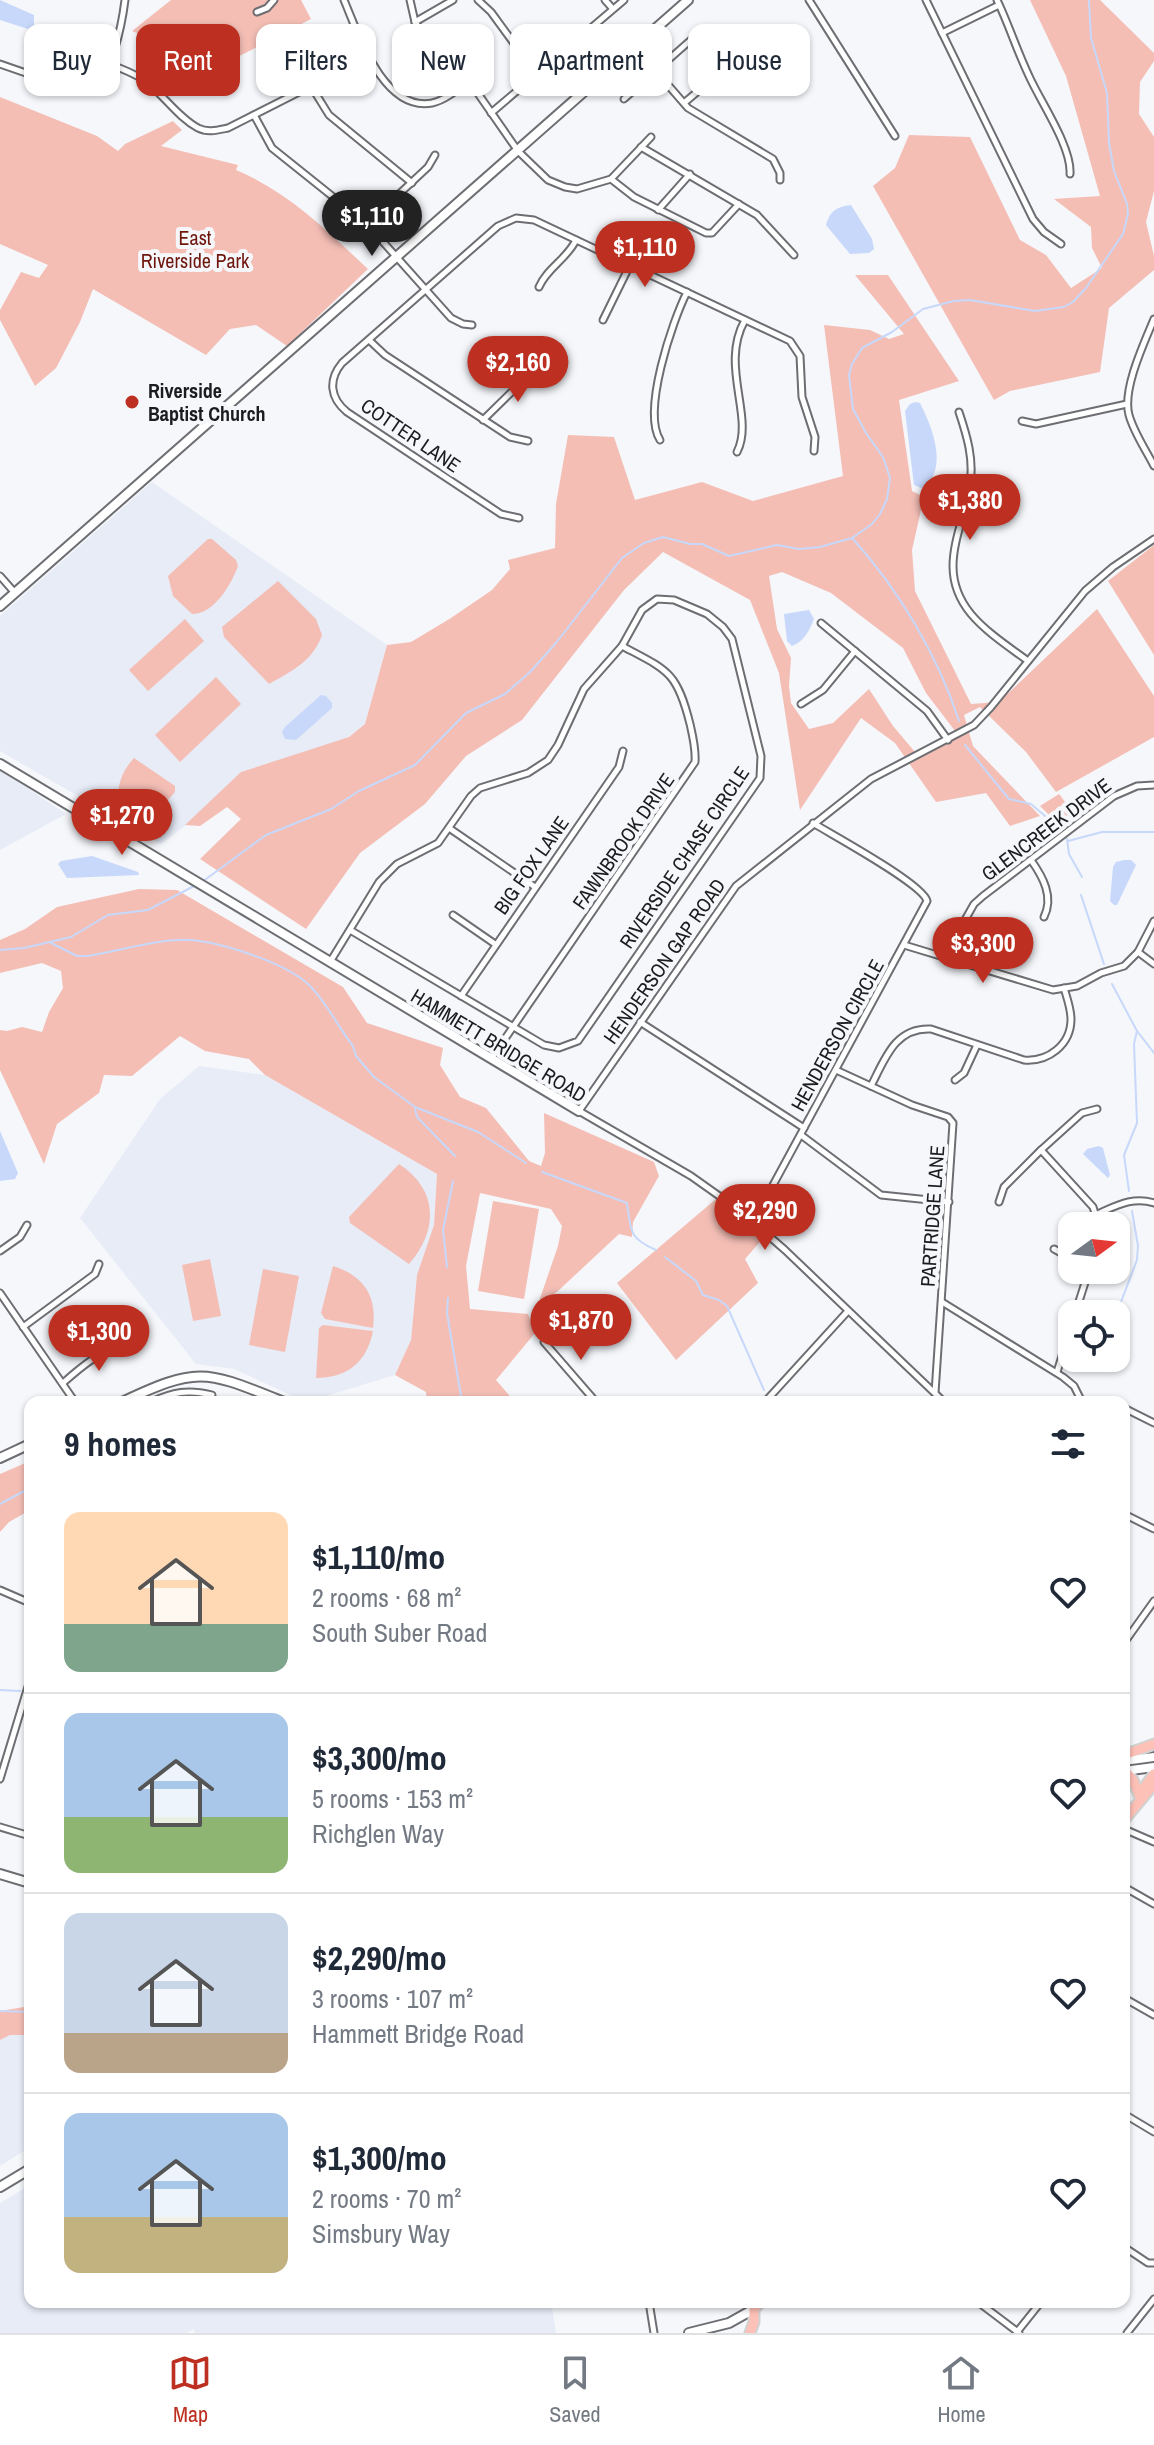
<!DOCTYPE html>
<meta charset="utf-8">
<style>
body{margin:0;font-family:"Archivo Narrow",sans-serif;background:#f6f6f7;color:#1f2937;height:100vh;display:flex;flex-direction:column;font-size:30px;white-space:nowrap}
*{box-sizing:border-box;margin:0}
p{font-size:26px;color:#747a83}
.icon{flex:none;width:44px;height:44px;fill:none;stroke:currentColor;stroke-width:2;stroke-linecap:round;stroke-linejoin:round}
.map{position:relative;flex:1;overflow:hidden}
.sheet{position:absolute;left:24px;top:1396px;width:1106px;height:912px;display:flex;flex-direction:column;background:#fff;border-radius:16px;box-shadow:0 2px 6px #0004}
.sheet>*{flex:none}
.top-card{position:absolute;left:24px;top:24px;width:1106px;height:72px;display:flex;gap:16px}
.needle{width:52px;rotate:75deg}
.controls{position:absolute;left:1058px;top:1212px;display:grid;gap:16px}
.controls a{display:grid;place-items:center;width:72px;height:72px;border-radius:16px;background:#fff;box-shadow:0 2px 6px #0004;font-size:40px}
.price{position:absolute;translate:-50% -68px;padding:0 18px;border-radius:28px;background:#bd3021;color:#fff;font-size:26px;line-height:52px;filter:drop-shadow(0 2px 4px #0008)}
.price::after{content:'';position:absolute;left:50%;top:48px;width:24px;height:18px;margin-left:-12px;background:inherit;clip-path:polygon(0 0,100% 0,50% 100%)}
.price.selected{background:#222;color:#fff}
ul{padding:0;list-style:none}
li{display:flex;align-items:center;gap:24px;height:200px;padding:0 40px}
li+li{border-top:2px solid #e0e1e3}
li span{display:grid;place-items:center;flex:none;width:224px;height:160px;border-radius:16px;color:#555}
li>.icon{margin-inline-start:auto}
span .icon{width:96px;height:96px;fill:#fffc;stroke-width:1}
li b{font-size:34px}
h2{display:flex;justify-content:space-between;align-items:center;height:96px;padding:0 40px;font-size:34px}
.tag{padding:0 28px;border-radius:16px;background:#fff;box-shadow:0 2px 6px #0004;font-size:28px;line-height:72px}
.tag.selected{background:#bd3021;color:#fff}
.tabs{display:flex;justify-content:space-around;align-items:center;height:112px;border-top:2px solid #e0e1e3;background:#fff;font-size:22px;color:#747a83}
.tabs a{display:grid;justify-items:center;gap:4px}
.tabs .selected{color:#bd3021}
.map>svg:first-child{display:block}
.built{fill:#e7ecf7}
.green{fill:#f4beb5;fill-rule:evenodd}
.water{fill:#c7d8fa}
.lines{fill:none;stroke-linecap:round;stroke-linejoin:round}
.stream{stroke:#c7d8fa;stroke-width:2}
.street-casing{stroke:#6d6e72;stroke-width:9}
.secondary-casing{stroke:#6d6e72;stroke-width:12}
.primary-casing{stroke:#d1d2d2;stroke-width:13}
.street{stroke:#fff;stroke-width:5}
.secondary{stroke:#fff;stroke-width:8}
.primary{stroke:#fec1b7;stroke-width:9}
.poi-dot{fill:#bd3021;stroke:#f5f7fb;stroke-width:3}
.labels{text-anchor:middle;dominant-baseline:central;stroke-width:8;stroke-linejoin:round;paint-order:stroke}
.park-label{font-size:20px;fill:#6e150c;stroke:#f5f7fb}
.poi-label{font-size:20px;font-weight:bold;fill:#1b1c1d;stroke:#f5f7fb;text-anchor:start}
.street-label{font-size:20px;fill:#1b1c1d;stroke:#f5f7fb}
</style>
<div class="map">
<svg width="1154" height="2333" viewBox="0 0 1154 2333">
<rect width="100%" height="100%" fill="#f5f7fb"/>
<g class="built">
<path d="M152,482l235,163 -22,79 -18,14 -106,34 -43,44 -37,28 -161,-93v-135z"/>
<path d="M0,770l66,44 -66,36z"/>
<path d="M199,1066l66,9 172,99 -3,51 -17,50 -6,65 -16,35 -89,27 -72,-33 -38,-5 -116,-146 80,-119z"/>
<path d="M10,2035h20v112l-30,19v-126z"/>
<path d="M30,2185v117h521l5,31h-361l-2,-4 -6,4h-187v-130z"/>
</g>
<g class="green">
<path d="M171,0h130l10,19 -112,58 -22,-26 -45,-20z"/>
<path d="M1030,0h70l54,53v8l-14,21 -1,32 15,23v54l-8,31 8,34v14l-45,38 -9,64 -90,19 -16,9 -121,-214 22,-18 14,-33 61,2 50,103 26,15 25,33 31,-20 -10,-20 -1,-21 -37,-28 46,-3 -34,-120z"/>
<path d="M0,97l97,39 21,15 7,-7 48,-23 9,9 -21,16 77,19 -2,5c54,23 90,60 132,99l-81,77 -31,-21 -26,4 -24,26 -113,-66 -13,33 -24,46 -21,18 -35,-66v-10l21,-38 18,6 9,-13 -48,-21z"/>
<path d="M855,275h33l71,106 -60,19 13,91 12,6 -12,53 3,41 56,113 28,-2 98,-93 57,87v41l-98,55 -30,-40 -46,-45 -16,8 9,31 67,70 -30,10 -24,-33 -50,9 -41,-59 -34,-25 -61,92 -21,-137 -29,-73 -87,-48 -39,38 -102,130 -56,36 -41,48 -65,49 -54,76 -106,-70 41,-40 -14,-12 -27,19 -15,-1 56,-53 108,-35 16,-13 22,-79 24,-3 40,-24 41,-28 18,-21 -2,-9 47,-12 1,-44 12,-69 46,2 21,63 67,-18 51,19 90,-25 -19,-151 46,5 19,9 15,-5zM782,572l49,21 72,55 23,45 29,38 -40,21 -22,-26 -24,-37 -36,34 -24,6 -18,-26 -2,-17 2,-28 -14,-29 -8,-53z"/>
<path d="M208,539h4l24,21 2,6c-7,19 -24,48 -46,48l-19,-18 -5,-20z"/>
<path d="M1154,545v110l-46,-74z"/>
<path d="M278,581l38,38 6,16c-9,26 -30,36 -53,49l-45,-47 -2,-10z"/>
<path d="M185,619l19,22 -56,50 -19,-21z"/>
<path d="M216,677l25,27 -61,58 -25,-27z"/>
<path d="M134,758l41,28v6l-32,35c-5,-4 -13,-8 -17,-13 -15,-19 -5,-42 8,-56z"/>
<path d="M1059,794l17,22 -14,12 -22,-22z"/>
<path d="M139,889l38,1 166,97 24,36 76,25 -3,17 20,32 26,11 43,53 12,5 4,-13 -1,-40 110,49 5,14 -26,46 -1,15 -13,-3 -61,57 -21,16 21,-61 4,-20 -11,-17 -71,-16 -14,73 4,43 58,5 7,19 -39,47 19,22h-88l-1,-10 -31,-17 16,-35 6,-65 17,-50 3,-51 -172,-99 -16,-16 -44,-8 -25,-15 -48,40 -28,-1 -5,18 -42,31 -13,40 -44,-94v-40l7,1 15,-4 20,5 7,-20 14,-24 -2,-17 -19,-8 -42,10v-33l25,-11 32,-22z"/>
<path d="M399,1164c40,26 39,67 10,100l-59,-41 -1,-6z"/>
<path d="M716,1199l49,37 -20,23 13,24 -82,77 -59,-77z"/>
<path d="M493,1201l46,8 -15,90 -46,-8z"/>
<path d="M210,1259l11,57 -28,5 -11,-56z"/>
<path d="M333,1266c31,10 44,30 40,62l-48,-9 -4,-6z"/>
<path d="M263,1269l36,7 -14,76 -36,-7z"/>
<path d="M323,1325l50,6c-6,31 -26,47 -57,47l3,-50z"/>
<path d="M30,1461v49l-21,12 -9,10v-58z"/>
<path d="M30,2006v29h-20l-10,5v-29z"/>
</g>
<g class="water">
<path d="M0,0l34,15v10l-6,4 -28,-9z"/>
<path d="M851,205l21,34 2,10 -5,4 -19,1 -24,-29c4,-14 10,-18 25,-20z"/>
<path d="M915,402l5,1c12,24 29,65 3,86l-9,-4 -9,-74 5,-7z"/>
<path d="M809,610l5,9c-4,10 -10,23 -22,27l-5,-5 -3,-27z"/>
<path d="M321,695l5,1 6,7v5l-36,32 -11,-1 -3,-7 3,-5z"/>
<path d="M92,856l46,16 1,3 -72,3 -9,-14 3,-3z"/>
<path d="M1124,860h7l5,5 -19,40h-3l-4,-4 3,-34 3,-5z"/>
<path d="M0,1131l18,42 -3,6 -15,2z"/>
<path d="M1099,1146l4,2 7,27 -2,3 -25,-24 4,-5z"/>
</g>
<g class="lines">
<g class="stream">
<path d="M853,539c46,51 85,117 106,182"/>
<path d="M965,745l44,54 22,5 28,24"/>
<path d="M1067,839l2,15 13,23"/>
<path d="M1068,841l34,-9h52"/>
<path d="M202,882l64,-47 65,-26 28,-18 56,-26 51,-52 39,-19 25,-22 26,-29 66,-85 22,-15 19,-6 27,7h12l27,12 48,-11 22,4 21,-2 32,-9 20,-14 8,-10 7,-15 3,-21 -7,-21 -17,-24 -13,-24 -4,-34 3,-11 10,-16 30,-16 31,-23 31,-8 16,-1 65,11 29,-4 9,-5 13,-14 37,-54 5,-20 -1,-10 -13,-33 -5,-28 -2,-50 -16,-55 -2,-38"/>
<path d="M1081,895l23,69"/>
<path d="M51,943l26,13h10c30,-4 60,-15 91,-16 33,-2 108,22 132,46 17,17 28,41 43,60l3,10 18,21 41,30 63,25 48,31"/>
<path d="M0,950l24,-2 47,-11 37,-22 40,-5 48,-25"/>
<path d="M1112,984l25,47 17,22"/>
<path d="M415,1109l2,8 38,39"/>
<path d="M542,1172l85,31c4,27 1,35 29,47"/>
<path d="M1129,1191l-5,-36 13,-32 -3,-79 3,-13"/>
<path d="M665,1257l31,24 7,14 16,5 8,6 37,84"/>
<path d="M447,1267l-4,-37 10,-49"/>
<path d="M448,1298l-1,15 15,89"/>
<path d="M1116,1315l21,-55 1,-14 -6,-35"/>
<path d="M0,1504l30,-16"/>
<path d="M0,1690l20,1"/>
<path d="M0,2011l30,1"/>
</g>
<g class="street-casing">
<g id="street">
<path d="M344,0c14,33 39,112 88,103 14,-3 26,-14 37,-23"/>
<path d="M410,0l5,22 9,13 30,24 64,92 30,29 17,7 12,2 34,-10 40,-42"/>
<path d="M478,0l13,12 46,63"/>
<path d="M605,0l8,9"/>
<path d="M809,0l86,136"/>
<path d="M926,0l107,219 11,13 17,12"/>
<path d="M997,0c12,25 20,51 32,76 11,25 43,71 41,98"/>
<path d="M257,12l10,-4 7,-8"/>
<path d="M415,22l38,-22"/>
<path d="M942,33l57,-28"/>
<path d="M70,42c16,19 50,22 72,37 20,13 34,37 56,49 10,5 20,2 30,0l83,-42 55,-34"/>
<path d="M635,47l53,61 85,51 7,14v7"/>
<path d="M0,64l72,25h18c22,-12 32,-65 35,-89"/>
<path d="M311,86l18,29 83,68"/>
<path d="M624,99l77,-68"/>
<path d="M684,103l32,-27"/>
<path d="M491,113l133,-113"/>
<path d="M254,115l18,33 95,76 84,94 12,6 9,1"/>
<path d="M641,147l116,68 37,40"/>
<path d="M611,179l23,18 72,36h6l27,-29"/>
<path d="M658,210l32,-36"/>
<path d="M367,224l61,-57 7,-12"/>
<path d="M539,287c8,-19 28,-28 37,-47"/>
<path d="M1154,319c-10,24 -32,71 -25,96 5,18 17,35 25,51"/>
<path d="M603,320l27,-55"/>
<path d="M369,340l16,15 125,82 18,4"/>
<path d="M959,412c8,24 15,47 11,72 -7,47 -35,86 1,130 15,18 38,33 57,47"/>
<path d="M483,420l46,-45 15,-6"/>
<path d="M1022,421l14,3 91,-20"/>
<path d="M660,440c-18,-29 12,-118 27,-148"/>
<path d="M737,452c18,-35 -18,-86 8,-132"/>
<path d="M519,518l-18,-4 -154,-102c-17,-14 -19,-32 -5,-49l156,-137 18,-8 18,2 256,121 10,15 2,41 13,40 -1,14"/>
<path d="M0,576l15,17"/>
<path d="M821,623l106,88 21,29"/>
<path d="M801,704l22,-14 32,-39"/>
<path d="M449,828l86,59"/>
<path d="M1031,860c12,17 23,37 13,57"/>
<path d="M453,915l42,29"/>
<path d="M904,945l149,45 24,-4 24,-13 23,-7 14,-14 16,-31"/>
<path d="M1138,952l16,12"/>
<path d="M944,957l30,-53 9,-8 131,-100 23,-10 17,-1"/>
<path d="M330,962l49,-80 18,-18 41,-21 33,-47 9,-8 48,-15 20,-13 10,-15 26,-56 38,-43 20,-36 15,-11 17,1 33,14 16,13 9,12 29,117 -1,22 -182,263 -19,7 -15,-3 -194,-115"/>
<path d="M461,996l158,-229 4,-16"/>
<path d="M640,1022l164,106"/>
<path d="M491,1059l204,-297c1,-13 -2,-25 -5,-38 -13,-53 -23,-54 -68,-78"/>
<path d="M836,1070l76,35 36,12 5,6 -18,270"/>
<path d="M955,1080l9,-7 13,-28"/>
<path d="M871,1086c14,-27 24,-59 60,-57l93,31c24,2 47,-15 47,-41 0,-10 -4,-21 -7,-31"/>
<path d="M801,1135l80,60 68,7"/>
<path d="M1041,1150l52,57 6,19"/>
<path d="M999,1202l5,-15 37,-37 41,-37 15,-4"/>
<path d="M1097,1214c19,-8 36,-18 57,-11"/>
<path d="M753,1222l174,-321c-4,-17 -93,-65 -114,-78"/>
<path d="M1054,1249l18,10"/>
<path d="M0,1251l20,-14 7,-12"/>
<path d="M0,1293l75,109"/>
<path d="M942,1302l121,75 11,9 8,16"/>
<path d="M1075,1314l14,-44"/>
<path d="M23,1327l72,-53 4,-10"/>
<path d="M544,1342l52,60"/>
<path d="M1057,1372l15,-48"/>
<path d="M63,1383c18,-16 39,-34 63,-38"/>
<path d="M151,1402c22,-10 37,-13 61,-7"/>
<path d="M765,1402l83,-91"/>
<path d="M944,1402l-159,-152 -46,-40 -48,-34 -112,-65 157,-225 135,-107 103,-54 17,-18 94,-116 28,-24 41,-28"/>
<path d="M1124,1408l30,15"/>
<path d="M1124,1514l30,15"/>
<path d="M0,1590l30,13"/>
<path d="M1124,1643l30,-42"/>
<path d="M0,1779l30,-99"/>
<path d="M0,1827l30,9"/>
<path d="M1124,1829l30,13"/>
<path d="M1124,1887l30,17"/>
<path d="M1124,1998l30,17"/>
<path d="M1124,2114l30,18"/>
<path d="M1124,2247l24,16h6"/>
<path d="M649,2302l5,31"/>
<path d="M978,2302l41,31"/>
<path d="M1017,2332l24,-30"/>
<path d="M1127,2333l27,-34"/>
</g>
</g>
<g class="secondary-casing">
<g id="secondary">
<path d="M0,606l688,-606"/>
<path d="M0,764l579,347"/>
<path d="M122,1402c78,-37 84,-31 162,0"/>
<path d="M0,1458l30,-14"/>
<path d="M1124,1761l30,-4"/>
<path d="M1124,1771l30,-4"/>
<path d="M0,1874l30,9"/>
<path d="M0,2187l30,-18"/>
<path d="M689,2333l40,-10 25,-14"/>
</g>
</g>
<g class="primary-casing">
<g id="primary">
<path d="M1124,1755l30,-11"/>
<path d="M1125,1771l8,9 6,15"/>
<path d="M1143,1789l11,-15"/>
<path d="M1124,1820l30,-36"/>
<path d="M750,2333l4,-11v-13l7,-7"/>
</g>
</g>
<use href="#street" class="street"/>
<use href="#secondary" class="secondary"/>
<use href="#primary" class="primary"/>
</g>
<circle class="poi-dot" cx="132" cy="402" r="8"/>
<g class="labels">
<g class="park-label">
<text x="195" y="237">East<tspan x="195" dy="23">Riverside Park</tspan></text>
</g>
<g class="poi-label">
<text x="148" y="390">Riverside<tspan x="148" dy="23">Baptist Church</tspan></text>
</g>
<g class="street-label">
<text transform="translate(411 435) rotate(34)">COTTER LANE</text>
<text transform="translate(1046 829) rotate(-37)">GLENCREEK DRIVE</text>
<text transform="translate(623 841) rotate(-55)">FAWNBROOK DRIVE</text>
<text transform="translate(684 857) rotate(-56)">RIVERSIDE CHASE CIRCLE</text>
<text transform="translate(531 865) rotate(-55)">BIG FOX LANE</text>
<text transform="translate(664 961) rotate(-55)">HENDERSON GAP ROAD</text>
<text transform="translate(837 1035) rotate(-61)">HENDERSON CIRCLE</text>
<text transform="translate(499 1045) rotate(31)">HAMMETT BRIDGE ROAD</text>
<text transform="translate(932 1216) rotate(-86)">PARTRIDGE LANE</text>
</g>
</g>
</svg>
<div class="controls">
<a><svg class="needle" viewBox="-14 -14 28 28"><path d="M0-13l5 13h-10z" fill="#e53935"/><path d="M0 13l5-13h-10z" fill="#747a83"/></svg></a>
<a><svg class="icon" aria-label="locate" viewBox="0 0 24 24"><circle cx="12" cy="12" r="6"/><path d="M12 2v4M12 18v4M2 12h4M18 12h4"/></svg></a>
</div>
<b class="price selected" style="left:372px;top:258px">$1,110</b>
<b class="price" style="left:645px;top:289px">$1,110</b>
<b class="price" style="left:518px;top:404px">$2,160</b>
<b class="price" style="left:970px;top:542px">$1,380</b>
<b class="price" style="left:122px;top:857px">$1,270</b>
<b class="price" style="left:983px;top:985px">$3,300</b>
<b class="price" style="left:765px;top:1252px">$2,290</b>
<b class="price" style="left:581px;top:1362px">$1,870</b>
<b class="price" style="left:99px;top:1373px">$1,300</b>
<div class="top-card">
<a class="tag">Buy</a>
<a class="tag selected">Rent</a>
<a class="tag">Filters</a>
<a class="tag">New</a>
<a class="tag">Apartment</a>
<a class="tag">House</a>
</div>
<section class="sheet">
<h2>9 homes<svg class="icon" aria-label="filters" viewBox="0 0 24 24"><path d="M4 7h16M4 17h16"/><circle cx="9" cy="7" r="2"/><circle cx="15" cy="17" r="2"/></svg></h2>
<ul>
<li><span style="background:linear-gradient(#ffd9b3 70%,#7fa58c 0)"><svg class="icon" aria-label="home" viewBox="0 0 24 24"><path d="M3 11l9-7 9 7M6 9v11h12V9"/></svg></span><div><b>$1,110/mo</b><p>2 rooms · 68 m²</p><p>South Suber Road</p></div><svg class="icon" aria-label="heart" viewBox="0 0 24 24"><path d="M12 20l-8-8c-3-5 5-10 8-4 3-6 11-1 8 4z"/></svg></li>
<li><span style="background:linear-gradient(#a9c7e8 65%,#8fb573 0)"><svg class="icon" aria-label="home" viewBox="0 0 24 24"><path d="M3 11l9-7 9 7M6 9v11h12V9"/></svg></span><div><b>$3,300/mo</b><p>5 rooms · 153 m²</p><p>Richglen Way</p></div><svg class="icon" aria-label="heart" viewBox="0 0 24 24"><path d="M12 20l-8-8c-3-5 5-10 8-4 3-6 11-1 8 4z"/></svg></li>
<li><span style="background:linear-gradient(#c9d6e8 75%,#b9a48a 0)"><svg class="icon" aria-label="home" viewBox="0 0 24 24"><path d="M3 11l9-7 9 7M6 9v11h12V9"/></svg></span><div><b>$2,290/mo</b><p>3 rooms · 107 m²</p><p>Hammett Bridge Road</p></div><svg class="icon" aria-label="heart" viewBox="0 0 24 24"><path d="M12 20l-8-8c-3-5 5-10 8-4 3-6 11-1 8 4z"/></svg></li>
<li><span style="background:linear-gradient(#a9c7e8 65%,#c2b280 0)"><svg class="icon" aria-label="home" viewBox="0 0 24 24"><path d="M3 11l9-7 9 7M6 9v11h12V9"/></svg></span><div><b>$1,300/mo</b><p>2 rooms · 70 m²</p><p>Simsbury Way</p></div><svg class="icon" aria-label="heart" viewBox="0 0 24 24"><path d="M12 20l-8-8c-3-5 5-10 8-4 3-6 11-1 8 4z"/></svg></li>
</ul>
</section>
</div>
<nav class="tabs">
<a class="selected"><svg class="icon" aria-label="map" viewBox="0 0 24 24"><path d="M3 6l6-2 6 2 6-2v14l-6 2-6-2-6 2zM9 4v14M15 6v14"/></svg>Map</a>
<a><svg class="icon" aria-label="saved" viewBox="0 0 24 24"><path d="M7 4h10v16l-5-4-5 4z"/></svg>Saved</a>
<a><svg class="icon" aria-label="home" viewBox="0 0 24 24"><path d="M3 11l9-7 9 7M6 9v11h12V9"/></svg>Home</a>
</nav>
